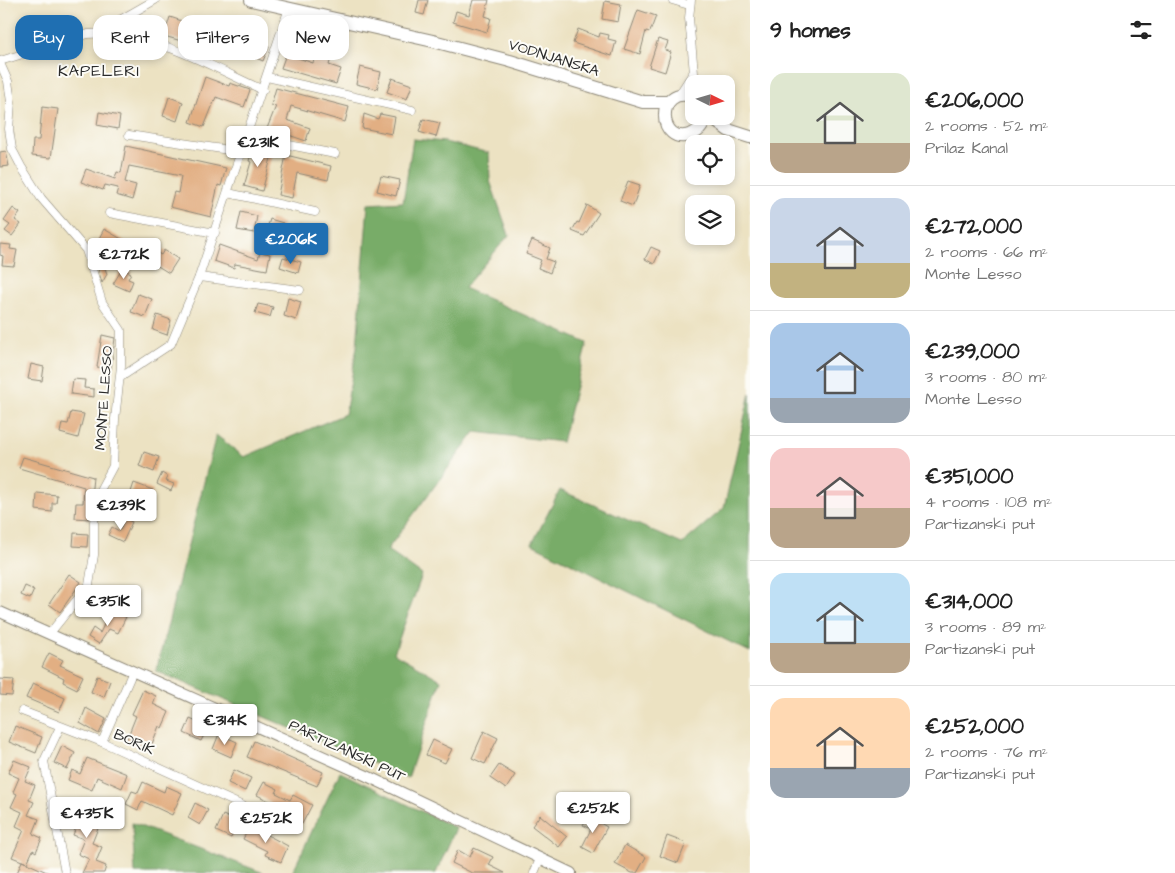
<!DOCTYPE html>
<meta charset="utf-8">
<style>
body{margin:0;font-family:"Architects Daughter",sans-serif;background:#f2f2f2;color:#222;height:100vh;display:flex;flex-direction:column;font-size:19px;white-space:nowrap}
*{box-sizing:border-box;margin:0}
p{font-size:16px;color:#767676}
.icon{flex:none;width:28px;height:28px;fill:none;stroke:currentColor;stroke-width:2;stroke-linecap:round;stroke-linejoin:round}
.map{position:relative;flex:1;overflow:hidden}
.drawer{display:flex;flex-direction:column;background:#fff;width:425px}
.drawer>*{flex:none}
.banner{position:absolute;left:15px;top:15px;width:475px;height:45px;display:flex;gap:10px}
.needle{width:32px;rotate:95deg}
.fabs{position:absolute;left:685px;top:75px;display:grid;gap:10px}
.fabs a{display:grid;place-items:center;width:50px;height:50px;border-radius:10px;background:#fff;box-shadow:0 2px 8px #0003;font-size:25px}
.price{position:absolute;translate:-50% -42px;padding:0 11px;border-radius:5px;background:#fff;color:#222;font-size:16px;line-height:32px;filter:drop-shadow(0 1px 2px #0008)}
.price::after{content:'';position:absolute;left:50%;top:30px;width:15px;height:11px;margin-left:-8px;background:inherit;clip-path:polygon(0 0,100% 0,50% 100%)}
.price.on{background:#1f6fb2;color:#fff}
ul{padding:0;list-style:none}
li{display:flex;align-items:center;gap:15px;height:125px;padding:0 20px}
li+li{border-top:1px solid #e0e0e0}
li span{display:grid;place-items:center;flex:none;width:140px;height:100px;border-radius:15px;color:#555}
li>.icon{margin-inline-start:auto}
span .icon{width:60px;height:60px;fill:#fffc;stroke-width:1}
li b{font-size:21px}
h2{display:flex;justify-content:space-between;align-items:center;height:60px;padding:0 20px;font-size:21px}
.tag{padding:0 18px;border-radius:15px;background:#fff;box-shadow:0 2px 8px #0003;font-size:18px;line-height:45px}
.tag.on{background:#1f6fb2;color:#fff}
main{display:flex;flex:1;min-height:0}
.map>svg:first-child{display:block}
.forest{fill:#78ac68;stroke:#526c4a}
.building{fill:#e2af83}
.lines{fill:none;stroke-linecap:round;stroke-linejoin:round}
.minor-casing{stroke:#8c8676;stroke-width:9}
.tertiary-casing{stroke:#8c8676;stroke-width:12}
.primary-casing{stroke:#8c8676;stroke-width:14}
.minor{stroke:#fff;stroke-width:8}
.tertiary{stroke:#fff;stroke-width:10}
.primary{stroke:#fff;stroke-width:12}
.labels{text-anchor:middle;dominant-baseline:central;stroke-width:4;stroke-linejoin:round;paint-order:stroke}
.street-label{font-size:15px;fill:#2b2b2b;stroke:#fdfcf7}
.neighbourhood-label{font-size:16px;letter-spacing:1px;fill:#2b2b2b;stroke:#fdfcf7}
</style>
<main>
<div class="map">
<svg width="750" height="873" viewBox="0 0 750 873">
<rect width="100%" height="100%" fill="#fdfcf7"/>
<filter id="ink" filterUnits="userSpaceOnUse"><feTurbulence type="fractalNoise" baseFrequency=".02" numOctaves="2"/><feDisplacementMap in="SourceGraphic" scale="10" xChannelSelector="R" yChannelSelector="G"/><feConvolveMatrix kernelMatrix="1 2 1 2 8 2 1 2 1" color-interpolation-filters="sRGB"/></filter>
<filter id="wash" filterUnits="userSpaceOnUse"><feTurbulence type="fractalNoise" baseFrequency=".0096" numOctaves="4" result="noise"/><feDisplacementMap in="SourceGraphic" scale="20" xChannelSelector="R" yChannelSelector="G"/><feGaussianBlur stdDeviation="1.12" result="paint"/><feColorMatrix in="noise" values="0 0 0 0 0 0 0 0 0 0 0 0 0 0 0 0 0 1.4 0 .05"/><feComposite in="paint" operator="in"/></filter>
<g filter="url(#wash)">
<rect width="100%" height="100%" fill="#ece2c2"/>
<g class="forest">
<path d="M413,139l32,3 44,11 1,28 19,54 -45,53 123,55 -25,99 -87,-10 -88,118 35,25 -28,78 47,27 -33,98 -252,-107 60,-236 28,22 101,-43 12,-67 11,-143 35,-2z"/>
<path d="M750,393v259l-218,-108 28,-54 122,54 42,-36z"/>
<path d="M340,772l116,56 -20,45h-144z"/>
<path d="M132,823l132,50h-129z"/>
</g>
<g id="blocks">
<g class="building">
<path d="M419,0h9l-4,15 -8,-2z"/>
<path d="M473,0h16l-4,16 6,2 -4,14 -34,-10 3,-11 13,4z"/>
<path d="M605,1l16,3 -3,18 -16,-3z"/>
<path d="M638,10l18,6 -6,16 -4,-1 -6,23 -16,-5z"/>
<path d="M170,17l62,21 -5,16 -63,-18z"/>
<path d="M578,29l21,8 1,-4 9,2 -1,4 8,2 -4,15 -39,-13z"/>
<path d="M658,39l10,3 -3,8 6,2 -6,20 -16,-5z"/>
<path d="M254,41l15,6 -6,14 -14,-6z"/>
<path d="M316,53l15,5 -2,7 12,4 -5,15 -55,-16 5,-14 27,9z"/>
<path d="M360,67l21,5 -4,17 -21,-5z"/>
<path d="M205,77l24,9 1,-3 20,7 -6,17 -28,-10 -12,30 -14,-5z"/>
<path d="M392,78l20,7 -5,14 -20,-7z"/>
<path d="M276,88l73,19 -4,15 -54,-16 -4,14 23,8 -4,13 -23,-8 -2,4 -15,-6 10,-25 -5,-1z"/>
<path d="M169,97l14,5 -6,19 -14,-5z"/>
<path d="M42,107l16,2 -7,49 -19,-2 1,-16h6z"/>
<path d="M99,112l21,4 -2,13 -21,-4z"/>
<path d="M364,114l14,5 2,-5 15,3 -3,17 -30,-6z"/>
<path d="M423,119l17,4 -4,14 -17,-5z"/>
<path d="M126,146l100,22 -5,18 -3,-1 -7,32 -41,-10 4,-15 4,1 3,-17 -52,-10 -4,16 11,3 -4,15 -16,-5 2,-7 -13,-3 -2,5 -22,-8 5,-13 29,10 2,-7 4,1z"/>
<path d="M253,146l20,5 -11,40 -18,-5 7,-24 -2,-1z"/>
<path d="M6,151l3,15 -9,1v-15z"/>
<path d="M286,155l45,11 -3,14 -31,-7 -5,25 -14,-3z"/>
<path d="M381,176l19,4 -4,16 -19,-5z"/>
<path d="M628,181l12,4 -7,21 -13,-5z"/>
<path d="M587,205l12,8 -15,23 -12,-5 5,-9 2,1z"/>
<path d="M13,208l7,5 -5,7 6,4 -9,12 -7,-5 5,-6 -6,-4z"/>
<path d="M241,212l16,4 -3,17 -17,-3z"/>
<path d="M270,219l13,4 -4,16 -14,-4z"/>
<path d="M297,226l15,5 -4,15 -16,-5z"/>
<path d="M104,229l21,12 -8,13 -21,-10z"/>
<path d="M532,240l18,8 -4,11 8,3 -4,11 -12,-5 3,-8 -15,-6z"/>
<path d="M139,242l22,13 3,-5 14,9 -9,14 -21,-13 -4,6 -14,-9z"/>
<path d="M0,244l11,1 -1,4 7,1 -3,16 -12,-1 1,-9 -3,-1z"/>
<path d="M219,245l39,14 2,-7 10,2 -3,16 -32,-6 -1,4 -20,-7z"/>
<path d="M651,247l9,4 -6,13 -9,-5z"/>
<path d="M283,257l18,5 -3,11 -18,-6z"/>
<path d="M103,263l4,11 -5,9 -5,-18z"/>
<path d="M122,269l9,4 -3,6 5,2 -4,10 -16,-7z"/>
<path d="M138,294l14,5 -7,18 -14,-5z"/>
<path d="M288,298l13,4 -5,18 -12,-4z"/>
<path d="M258,304l15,3 -3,10 -15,-4z"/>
<path d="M157,315l14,5 -4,15 -14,-5z"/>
<path d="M102,335l13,3 -4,31 -14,-2z"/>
<path d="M31,364l13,3 -2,14 -14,-2z"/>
<path d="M73,379l12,1 -1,8 10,1v8l-23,-3z"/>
<path d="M71,412l13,2 -6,24 -18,-5 2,-10 6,1z"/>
<path d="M144,452l15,5 -5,15 -15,-6z"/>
<path d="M23,457l70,20 -4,42 -14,-1 1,-15h7l1,-16 -65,-19z"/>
<path d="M162,473l6,4 -2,4 8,3 -3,7 -14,-7z"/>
<path d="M134,483l19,7 -5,14 -6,-2 -2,7 -13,-5z"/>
<path d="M37,493l20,2 -1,8h-4v9l-16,-2z"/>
<path d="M125,519l7,3 -9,20 -15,-7 4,-8 7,4z"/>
<path d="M74,533l14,1 -1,13 -14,-1z"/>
<path d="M69,574l12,8 -21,30 -11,-8z"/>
<path d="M25,586l9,4 -4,9 -9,-4z"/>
<path d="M111,610l15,7 -8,16 -9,-4 -10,15 -11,-7 5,-9 7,5z"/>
<path d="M49,653l14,7 -3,5 23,11 -6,13 -14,-7 1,-4 -22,-11z"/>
<path d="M97,676l13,5 -6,16 -13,-5z"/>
<path d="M0,679l14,1 -2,16 -12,-1z"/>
<path d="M33,683l32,15 -6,14 -33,-14z"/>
<path d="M143,690l13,6 -3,8 16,8 -7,16 -3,-2 -7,18 -6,-2 -2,6 -18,-7 10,-25 -4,-2z"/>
<path d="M86,708l20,11 -7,15 -19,-11z"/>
<path d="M190,719l18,8 -7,14 -17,-8z"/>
<path d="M15,726l27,11 -6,16 -27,-11z"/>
<path d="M484,731l14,7 -13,26 -13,-6z"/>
<path d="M219,734l18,8 -6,15 -18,-8z"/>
<path d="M433,740l19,9 -7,14 -19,-8z"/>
<path d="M254,741l69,31 -6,14 -70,-29z"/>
<path d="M62,746l13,7 -8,16 -13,-6z"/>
<path d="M87,758l40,16 -5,14 -25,-11 -5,13 -24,-10 4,-10 8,4z"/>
<path d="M14,760l17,7 -6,14 10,4 -6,15 5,2 -6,13 11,4 -6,15 9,4 -6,14 -3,-2 -6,13 -15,-6 12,-27 -8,-4 6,-14 -11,-5 6,-13 -4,-2 6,-14 -11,-5z"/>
<path d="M499,765l16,10 -9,14 -16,-11z"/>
<path d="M234,770l17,8 -6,13 -17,-8z"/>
<path d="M143,782l21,10 2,-6 16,7 -10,22 -30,-14 -4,9 -12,-6 6,-13 6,2z"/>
<path d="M264,782l14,7 -2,4 14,7 3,-5 19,10 -10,19 -34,-17 3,-5 -14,-7z"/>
<path d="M74,802l18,8 -5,13 11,5 -6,15 10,4 -6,15 10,4 -2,7h-22l7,-14 -11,-5 6,-15 -11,-4 6,-15 -10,-5z"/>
<path d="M195,803l13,7 -8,15 -12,-7z"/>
<path d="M223,815l15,7 -7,16 -15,-7z"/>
<path d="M540,815l27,22 -8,10 -27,-21z"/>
<path d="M588,816l19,11 -14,26 -11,-6 9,-18 -8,-4z"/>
<path d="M250,826l38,20 -7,16 -16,-7 2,-4 -24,-12z"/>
<path d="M667,836l19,7 -8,20 -18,-7z"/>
<path d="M625,845l21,12 -9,16h-5l-17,-9z"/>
<path d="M474,848l19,9 -4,8 16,8h-33l-20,-10 6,-13 12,7z"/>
<path d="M22,861l27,12h-32z"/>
</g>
</g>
</g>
<g filter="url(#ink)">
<use href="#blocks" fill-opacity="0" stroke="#8c8676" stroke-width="1"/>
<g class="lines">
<g class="minor-casing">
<g id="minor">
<path d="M672,0l17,5"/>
<path d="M691,0l-2,18 6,66"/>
<path d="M107,33c56,5 106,34 156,57"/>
<path d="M0,61l88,-27 19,-1 13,-13 35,-20"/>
<path d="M0,63l8,18 3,21 -2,27 3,20 10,19 19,30 45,52 16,52 19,28v36l-6,53 -2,47 -14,26 -5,30v33l-5,30 -39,48"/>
<path d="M267,77l145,33"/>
<path d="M679,95l14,-22"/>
<path d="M129,135l113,17"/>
<path d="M248,137l87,17"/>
<path d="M228,193l87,19"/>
<path d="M109,213l106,20"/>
<path d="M199,277l101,13"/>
<path d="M121,377l50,-33 28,-67 90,-269"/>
<path d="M22,711l80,31 31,-71"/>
<path d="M60,727l-16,34 21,112"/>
<path d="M102,742l163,74"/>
<path d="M534,873l6,-14"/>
</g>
</g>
<g class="tertiary-casing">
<path id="tertiary" d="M0,612l367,164 204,97"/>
</g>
<g class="primary-casing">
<g id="primary">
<path d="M251,0l182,41 77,20 133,41h25"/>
<path d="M694,97c-40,-15 -37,52 -2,37 8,-3 12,-10 13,-18"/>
<path d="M709,116l19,14 22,7"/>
</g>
</g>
<use href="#minor" class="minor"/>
<use href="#tertiary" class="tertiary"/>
<use href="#primary" class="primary"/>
</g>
</g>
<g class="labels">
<g class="street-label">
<text transform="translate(554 58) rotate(17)">VODNJANSKA</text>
<text transform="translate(104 398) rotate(-86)">MONTE LESSO</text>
<text transform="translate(134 742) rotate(24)">BORIK</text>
<text transform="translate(347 751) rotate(25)">PARTIZANSKI PUT</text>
</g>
<g class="neighbourhood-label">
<text x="99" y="71">KAPELERI</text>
</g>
</g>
</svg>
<div class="fabs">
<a><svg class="needle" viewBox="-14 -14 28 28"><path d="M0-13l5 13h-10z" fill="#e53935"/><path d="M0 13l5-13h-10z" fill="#767676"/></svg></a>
<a><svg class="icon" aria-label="locate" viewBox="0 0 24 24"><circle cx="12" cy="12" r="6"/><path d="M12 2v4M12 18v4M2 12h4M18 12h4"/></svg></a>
<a><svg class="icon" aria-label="layers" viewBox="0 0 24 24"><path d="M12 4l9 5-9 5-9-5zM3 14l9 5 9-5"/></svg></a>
</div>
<b class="price" style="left:258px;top:168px">€231K</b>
<b class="price on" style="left:291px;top:265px">€206K</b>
<b class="price" style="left:124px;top:280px">€272K</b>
<b class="price" style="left:121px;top:531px">€239K</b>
<b class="price" style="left:108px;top:627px">€351K</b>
<b class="price" style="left:225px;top:746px">€314K</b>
<b class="price" style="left:593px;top:834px">€252K</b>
<b class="price" style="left:87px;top:839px">€435K</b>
<b class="price" style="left:266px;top:844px">€252K</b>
<div class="banner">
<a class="tag on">Buy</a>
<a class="tag">Rent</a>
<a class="tag">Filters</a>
<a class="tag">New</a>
</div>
</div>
<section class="drawer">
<h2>9 homes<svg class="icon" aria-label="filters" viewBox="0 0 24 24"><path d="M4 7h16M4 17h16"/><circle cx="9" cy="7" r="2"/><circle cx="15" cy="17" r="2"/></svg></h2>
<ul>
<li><span style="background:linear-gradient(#dfe7d0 70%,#b9a48a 0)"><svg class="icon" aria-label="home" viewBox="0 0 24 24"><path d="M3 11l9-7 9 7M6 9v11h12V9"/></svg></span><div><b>€206,000</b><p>2 rooms · 52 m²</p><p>Prilaz Kanal</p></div></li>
<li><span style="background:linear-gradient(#c9d6e8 65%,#c2b280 0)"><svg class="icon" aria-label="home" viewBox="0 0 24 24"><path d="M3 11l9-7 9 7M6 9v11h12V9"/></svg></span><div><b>€272,000</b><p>2 rooms · 66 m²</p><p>Monte Lesso</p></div></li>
<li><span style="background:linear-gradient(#a9c7e8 75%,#9aa5b1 0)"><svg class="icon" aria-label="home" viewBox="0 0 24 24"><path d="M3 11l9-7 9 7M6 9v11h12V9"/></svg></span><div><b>€239,000</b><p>3 rooms · 80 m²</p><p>Monte Lesso</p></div></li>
<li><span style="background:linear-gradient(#f6c9c9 60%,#b9a48a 0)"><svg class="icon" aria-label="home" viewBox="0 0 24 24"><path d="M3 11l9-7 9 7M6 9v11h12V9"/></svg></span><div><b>€351,000</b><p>4 rooms · 108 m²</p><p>Partizanski put</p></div></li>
<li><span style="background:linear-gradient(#bfe0f5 70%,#b9a48a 0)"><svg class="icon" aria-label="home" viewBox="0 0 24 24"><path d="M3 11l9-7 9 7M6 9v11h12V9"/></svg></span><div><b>€314,000</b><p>3 rooms · 89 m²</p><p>Partizanski put</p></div></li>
<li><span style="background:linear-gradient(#ffd9b3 70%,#9aa5b1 0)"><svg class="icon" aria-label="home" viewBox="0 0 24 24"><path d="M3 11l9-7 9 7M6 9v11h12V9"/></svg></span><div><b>€252,000</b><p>2 rooms · 76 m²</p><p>Partizanski put</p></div></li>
</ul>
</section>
</main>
